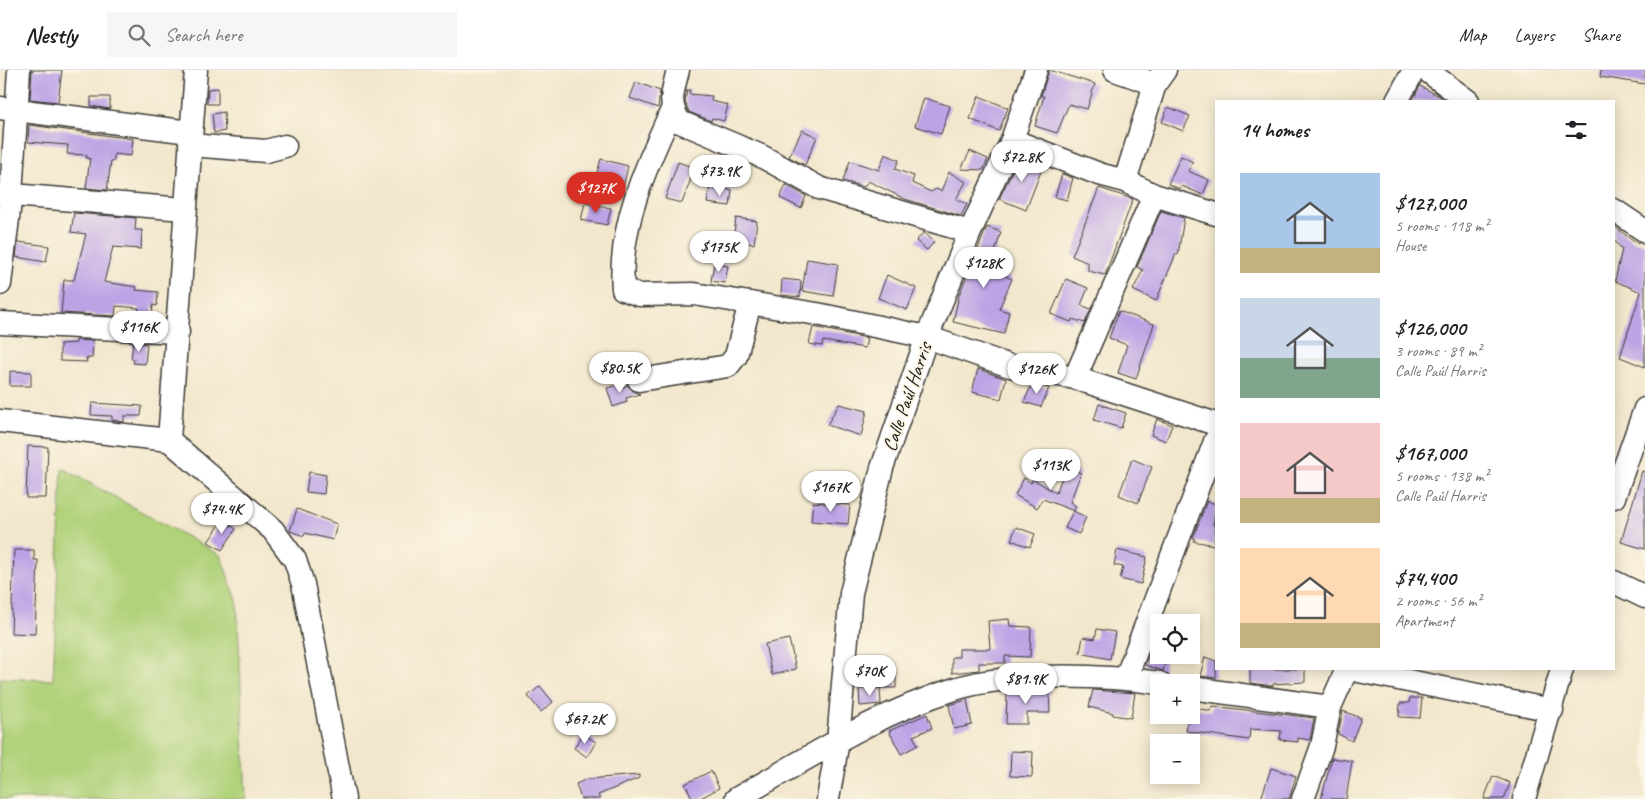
<!DOCTYPE html>
<meta charset="utf-8">
<style>
body{margin:0;font-family:Caveat,sans-serif;background:#f6f6f6;color:#202124;height:100vh;display:flex;flex-direction:column;font-size:19px;white-space:nowrap}
*{box-sizing:border-box;margin:0}
p{font-size:16px;color:#757577}
.icon{flex:none;width:28px;height:28px;fill:none;stroke:currentColor;stroke-width:2;stroke-linecap:round;stroke-linejoin:round}
.map{position:relative;flex:1;overflow:hidden}
.sheet{position:absolute;left:1215px;top:30px;width:400px;height:570px;display:flex;flex-direction:column;background:#fff;border-radius:0px;box-shadow:0 2px 12px #0003}
.sheet>*{flex:none}
.tools{position:absolute;left:1150px;top:544px;display:grid;gap:10px}
.tools a{display:grid;place-items:center;width:50px;height:50px;border-radius:0px;background:#fff;box-shadow:0 2px 12px #0003;font-size:25px}
.price{position:absolute;translate:-50% -42px;padding:0 11px;border-radius:18px;background:#fff;color:#222;font-size:16px;line-height:32px;filter:drop-shadow(0 1px 2px #0008)}
.price::after{content:'';position:absolute;left:50%;top:30px;width:15px;height:11px;margin-left:-8px;background:inherit;clip-path:polygon(0 0,100% 0,50% 100%)}
.price.active{background:#d93025;color:#fff}
ul{padding:0;list-style:none}
li{display:flex;align-items:center;gap:15px;height:125px;padding:0 25px}
li span{display:grid;place-items:center;flex:none;width:140px;height:100px;border-radius:0px;color:#555}
li>.icon{margin-inline-start:auto}
span .icon{width:60px;height:60px;fill:#fffc;stroke-width:1}
li b{font-size:21px}
h2{display:flex;justify-content:space-between;align-items:center;height:60px;padding:0 25px;font-size:21px}
header{display:flex;align-items:center;gap:30px;box-sizing:border-box;height:70px;padding:0 25px;background:#fff;border-bottom:1px solid #e0e0e0}
header strong{font-size:24px}
nav{display:flex;gap:28px;margin-inline-start:auto;font-size:18px}
.search{width:350px;height:45px;background:#f6f6f6;display:flex;align-items:center;gap:12px;box-sizing:border-box;padding:0 18px;border-radius:0px;color:#757577;font-size:19px}
.map>svg:first-child{display:block}
.green{fill:#b0d27a;stroke:#66774b}
.building{fill:#bba3e5}
.lines{fill:none;stroke-linecap:round;stroke-linejoin:round}
.minor-casing{stroke:#3c3a36;stroke-width:25}
.minor{stroke:#fff;stroke-width:22}
.labels{text-anchor:middle;dominant-baseline:central;stroke-width:4;stroke-linejoin:round;paint-order:stroke}
.street-label{font-size:20px;fill:#1c1c1c;stroke:#fcf5e5}
</style>
<header>
<strong>Nestly</strong>
<div class="search"><svg class="icon" aria-label="search" viewBox="0 0 24 24"><circle cx="10" cy="10" r="6"/><path d="M15 15l6 6"/></svg>Search here</div>
<nav><a>Map</a><a>Layers</a><a>Share</a></nav>
</header>
<div class="map">
<svg width="1645" height="729" viewBox="0 0 1645 729">
<rect width="100%" height="100%" fill="#fcf5e5"/>
<filter id="ink" filterUnits="userSpaceOnUse"><feTurbulence type="fractalNoise" baseFrequency=".02" numOctaves="2"/><feDisplacementMap in="SourceGraphic" scale="10" xChannelSelector="R" yChannelSelector="G"/><feConvolveMatrix kernelMatrix="1 2 1 2 8 2 1 2 1" color-interpolation-filters="sRGB"/></filter>
<filter id="wash" filterUnits="userSpaceOnUse"><feTurbulence type="fractalNoise" baseFrequency=".0096" numOctaves="4" result="noise"/><feDisplacementMap in="SourceGraphic" scale="20" xChannelSelector="R" yChannelSelector="G"/><feGaussianBlur stdDeviation="1.12" result="paint"/><feColorMatrix in="noise" values="0 0 0 0 0 0 0 0 0 0 0 0 0 0 0 0 0 1.4 0 .05"/><feComposite in="paint" operator="in"/></filter>
<g filter="url(#wash)">
<rect width="100%" height="100%" fill="#f2e7cc"/>
<path class="green" d="M62,398l158,87 17,45 9,199h-246v-121l53,2z"/>
<g id="blocks">
<g class="building">
<path d="M32,0h30l-4,32 -28,-3z"/>
<path d="M1049,0l46,14 -8,25 -18,-5 -12,29 -22,-7 9,-30h-3z"/>
<path d="M1601,0h44v14l-45,-7z"/>
<path d="M636,12l24,9 -2,17 -28,-10z"/>
<path d="M1420,16l21,11 5,4h-34z"/>
<path d="M218,18v16h-11l1,-15z"/>
<path d="M687,20h3l-1,4 23,2 -1,5 17,4 -4,16 -12,-3 -1,3 -22,-9 -4,-11z"/>
<path d="M979,26l29,12 -9,23 -29,-12z"/>
<path d="M91,27h19v12l-19,-3z"/>
<path d="M924,28l26,8 -9,28 -26,-8z"/>
<path d="M1168,37l22,9 -7,15 -21,-9z"/>
<path d="M224,42l1,19 -11,2 -2,-19z"/>
<path d="M29,55l104,14 -2,17 -17,-2v7h-3l-4,29 -21,-2 4,-30h-4l1,-3 -20,-1 1,-9 -40,-3z"/>
<path d="M802,60l15,7 -12,28 -16,-8z"/>
<path d="M970,81l18,8 -5,11 -22,-1z"/>
<path d="M885,84l14,6 -4,9 19,7 -2,7 19,9 5,-3 5,2 8,-19 17,10 -10,17 11,5 -6,12 -56,-17 -37,-18 -4,6 -21,-6 7,-20 29,9z"/>
<path d="M1181,86l12,6 -5,9 21,9 -6,15 -21,-9 -2,3 -12,-5z"/>
<path d="M1019,87l24,9 -17,44 -27,-11z"/>
<path d="M601,89l27,7 -5,22 -28,-8z"/>
<path d="M678,92l17,6 -13,35 -17,-4z"/>
<path d="M1062,104l11,4 -6,22 -12,-3z"/>
<path d="M786,115l20,11 -5,12 -21,-10z"/>
<path d="M710,117l22,3 -2,16 -23,-3z"/>
<path d="M1099,118l34,11 -28,76 -17,-4v-8l-16,-7z"/>
<path d="M585,133l26,5 -4,17 -26,-5z"/>
<path d="M1161,141l23,7 -6,37 -2,-1 -20,47 -23,-11 10,-20 -6,-3z"/>
<path d="M74,143l62,5 -1,12h7l-1,19 -28,-2 -9,35 33,5 -1,3 22,2 -1,14 -4,-1 -1,11 -14,-1 1,-7 -23,-2 -1,10 -54,-3 3,-33h10l12,-46 -15,-2z"/>
<path d="M736,148l21,3 -3,23 -21,-3z"/>
<path d="M1614,156l19,15 12,4v122l-25,-10 21,-65 -26,-11 7,-32 -8,-9z"/>
<path d="M987,157l14,5 -6,20 8,4 -7,16 16,7 -13,30 10,3 -5,22 -51,-12 6,-27z"/>
<path d="M924,162l10,10 -7,8 -11,-9z"/>
<path d="M18,172l31,4 -3,16 -30,-5z"/>
<path d="M807,189l31,5 -5,32 -31,-5z"/>
<path d="M714,194l14,2 -3,17 -14,-2z"/>
<path d="M887,205l29,13 -9,22 -29,-12z"/>
<path d="M782,209l19,2 -1,16 -19,-2z"/>
<path d="M1066,209l22,9 -7,17 10,4 -6,14 -13,-4 -1,3 -20,-8z"/>
<path d="M1119,241l35,13 -18,55 -18,-6 9,-28 -18,-7z"/>
<path d="M813,257l54,11 -2,10 -42,-7 -1,5 -13,-2z"/>
<path d="M76,270l17,1 -1,17h-6l1,4 -27,-1v-17l16,-1z"/>
<path d="M133,273l14,1 -2,20 -12,-1 1,-4h-3z"/>
<path d="M978,299l28,10 -5,20 -29,-7z"/>
<path d="M10,301l21,1v14h-21z"/>
<path d="M622,314l1,3 4,-2 7,7 6,2 -14,4 1,4 -14,5 -6,-19z"/>
<path d="M1032,314l17,4 -8,19 -17,-5z"/>
<path d="M92,333l50,3 -1,10h-17v6l-12,-2v-4l-21,-1z"/>
<path d="M839,334l28,7 -6,25 -34,-11z"/>
<path d="M1099,334l27,9 -5,15 -27,-8z"/>
<path d="M1157,349l15,6 -6,16 -15,-6z"/>
<path d="M28,376l20,1 -2,51h-20z"/>
<path d="M1132,389l20,8 -14,36 -19,-8z"/>
<path d="M1066,397l15,6 -11,29 6,4 -2,5 -31,-12 -6,9 -22,-13 9,-17 7,5 2,-4 23,14z"/>
<path d="M1642,401l3,1v77l-24,-7z"/>
<path d="M309,402l17,3 -2,19 -18,-2z"/>
<path d="M1207,431l9,3 -3,21 3,1 -2,19 -21,-4 2,-2 -2,-1z"/>
<path d="M813,432l37,3 -2,19 -37,-3z"/>
<path d="M297,439l40,15 -4,16 -28,-7 -1,3 -14,-5z"/>
<path d="M1073,441l13,6 -7,17 -14,-6z"/>
<path d="M223,450l13,9 -14,21 -14,-8z"/>
<path d="M1016,457l19,7 -5,13 -19,-7z"/>
<path d="M14,480h20v10h4l-3,74 -24,-1z"/>
<path d="M1117,480l30,7 -6,27 -21,-5 3,-12 -9,-2z"/>
<path d="M1009,549l1,7 21,1 -1,30 -25,-1v7h-26v7l-27,3v-16h7v-8h31l-2,-28z"/>
<path d="M1159,558v27h8l-4,16 -18,-6z"/>
<path d="M1097,559l18,3 -5,27 -30,-6 3,-16 12,2z"/>
<path d="M789,569l7,30 -24,6 -7,-31z"/>
<path d="M1205,587l11,4v17l-16,-2z"/>
<path d="M1250,599h55v13l-32,2v2l-23,-3z"/>
<path d="M896,603v15h-16v-14z"/>
<path d="M540,616l13,16 -12,10 -13,-16z"/>
<path d="M880,618l1,16 -21,2 -1,-17z"/>
<path d="M1049,620l1,23h-23v11h-21l1,-32z"/>
<path d="M1093,620l42,3 -4,25 -18,-3v-2l-24,-6z"/>
<path d="M1410,628h12l-2,20 -21,-1 1,-14h9z"/>
<path d="M967,630l5,25 -18,4 -5,-24z"/>
<path d="M1212,636l102,12 -4,22 -12,-2v4l-18,-2 1,-9 -31,-2 -1,11 -63,-9 2,-16h3v-8l20,4z"/>
<path d="M1343,641l18,7 -9,23 -14,-7z"/>
<path d="M927,644l5,14 -19,8 5,9 -17,9 -12,-23z"/>
<path d="M583,664l13,8 -9,15 -13,-9z"/>
<path d="M1011,681l22,1 -1,25 -22,-1z"/>
<path d="M1332,688l20,3 -6,38h-25z"/>
<path d="M1271,698l25,8 -7,23h-28z"/>
<path d="M711,701l8,17 -20,11h-6l-8,-15z"/>
<path d="M639,705v3l-41,17 2,4h-19l-5,-15 11,-5z"/>
<path d="M1493,706l17,7 -6,16h-20z"/>
</g>
</g>
</g>
<g filter="url(#ink)">
<use href="#blocks" fill-opacity="0" stroke="#3c3a36" stroke-width="1"/>
<g class="lines">
<g class="minor-casing">
<g id="minor">
<path d="M678,0c-5,21 -11,33 2,52l81,34 58,32 151,44"/>
<path d="M1115,0l40,14"/>
<path d="M1426,0l42,31"/>
<path d="M1397,31l17,-31"/>
<path d="M0,38l190,24"/>
<path d="M672,40c-26,56 -54,117 -49,179l16,6 55,-1 123,20 110,23 83,29 65,12 141,46"/>
<path d="M1012,70l87,34 26,7 29,14 62,19"/>
<path d="M190,75l76,6 19,-5"/>
<path d="M1125,111l30,-97 10,-14"/>
<path d="M0,124l184,15"/>
<path d="M1614,140l31,21"/>
<path d="M0,214l11,-90 8,-124"/>
<path d="M0,253l178,9"/>
<path d="M1075,308l79,-183"/>
<path d="M639,310l89,-14 8,-10 14,-53"/>
<path d="M0,351l169,19 104,90 22,30 8,24 41,215"/>
<path d="M169,370l27,-370"/>
<path d="M1614,427l31,-88"/>
<path d="M1614,512l31,15"/>
<path d="M1349,599l203,41"/>
<path d="M1126,608l90,-239"/>
<path d="M1191,618l139,19"/>
<path d="M736,729c71,-40 141,-86 219,-110 53,-17 149,-14 204,-6"/>
<path d="M828,729l10,-58 13,-148 31,-125 45,-131 43,-105 42,-92 24,-70"/>
<path d="M1303,729l19,-53 8,-39 17,-38"/>
<path d="M1524,729l38,-130"/>
</g>
</g>
<use href="#minor" class="minor"/>
</g>
</g>
<g class="labels">
<g class="street-label">
<text transform="translate(907 327) rotate(-71)">Calle Paúl Harris</text>
</g>
</g>
</svg>
<div class="tools">
<a><svg class="icon" aria-label="locate" viewBox="0 0 24 24"><circle cx="12" cy="12" r="6"/><path d="M12 2v4M12 18v4M2 12h4M18 12h4"/></svg></a>
<a>+</a>
<a>−</a>
</div>
<b class="price" style="left:1022px;top:113px">$72.8K</b>
<b class="price" style="left:720px;top:127px">$73.9K</b>
<b class="price active" style="left:596px;top:144px">$127K</b>
<b class="price" style="left:719px;top:203px">$175K</b>
<b class="price" style="left:984px;top:219px">$128K</b>
<b class="price" style="left:139px;top:283px">$116K</b>
<b class="price" style="left:620px;top:324px">$80.5K</b>
<b class="price" style="left:1037px;top:325px">$126K</b>
<b class="price" style="left:1051px;top:421px">$113K</b>
<b class="price" style="left:831px;top:443px">$167K</b>
<b class="price" style="left:222px;top:465px">$74.4K</b>
<b class="price" style="left:870px;top:627px">$70K</b>
<b class="price" style="left:1026px;top:635px">$81.9K</b>
<b class="price" style="left:585px;top:675px">$67.2K</b>
<section class="sheet">
<h2>14 homes<svg class="icon" aria-label="filters" viewBox="0 0 24 24"><path d="M4 7h16M4 17h16"/><circle cx="9" cy="7" r="2"/><circle cx="15" cy="17" r="2"/></svg></h2>
<ul>
<li><span style="background:linear-gradient(#a9c7e8 75%,#c2b280 0)"><svg class="icon" aria-label="home" viewBox="0 0 24 24"><path d="M3 11l9-7 9 7M6 9v11h12V9"/></svg></span><div><b>$127,000</b><p>5 rooms · 118 m²</p><p>House</p></div></li>
<li><span style="background:linear-gradient(#c9d6e8 60%,#7fa58c 0)"><svg class="icon" aria-label="home" viewBox="0 0 24 24"><path d="M3 11l9-7 9 7M6 9v11h12V9"/></svg></span><div><b>$126,000</b><p>3 rooms · 89 m²</p><p>Calle Paúl Harris</p></div></li>
<li><span style="background:linear-gradient(#f6c9c9 75%,#c2b280 0)"><svg class="icon" aria-label="home" viewBox="0 0 24 24"><path d="M3 11l9-7 9 7M6 9v11h12V9"/></svg></span><div><b>$167,000</b><p>5 rooms · 138 m²</p><p>Calle Paúl Harris</p></div></li>
<li><span style="background:linear-gradient(#ffd9b3 75%,#c2b280 0)"><svg class="icon" aria-label="home" viewBox="0 0 24 24"><path d="M3 11l9-7 9 7M6 9v11h12V9"/></svg></span><div><b>$74,400</b><p>2 rooms · 56 m²</p><p>Apartment</p></div></li>
</ul>
</section>
</div>
